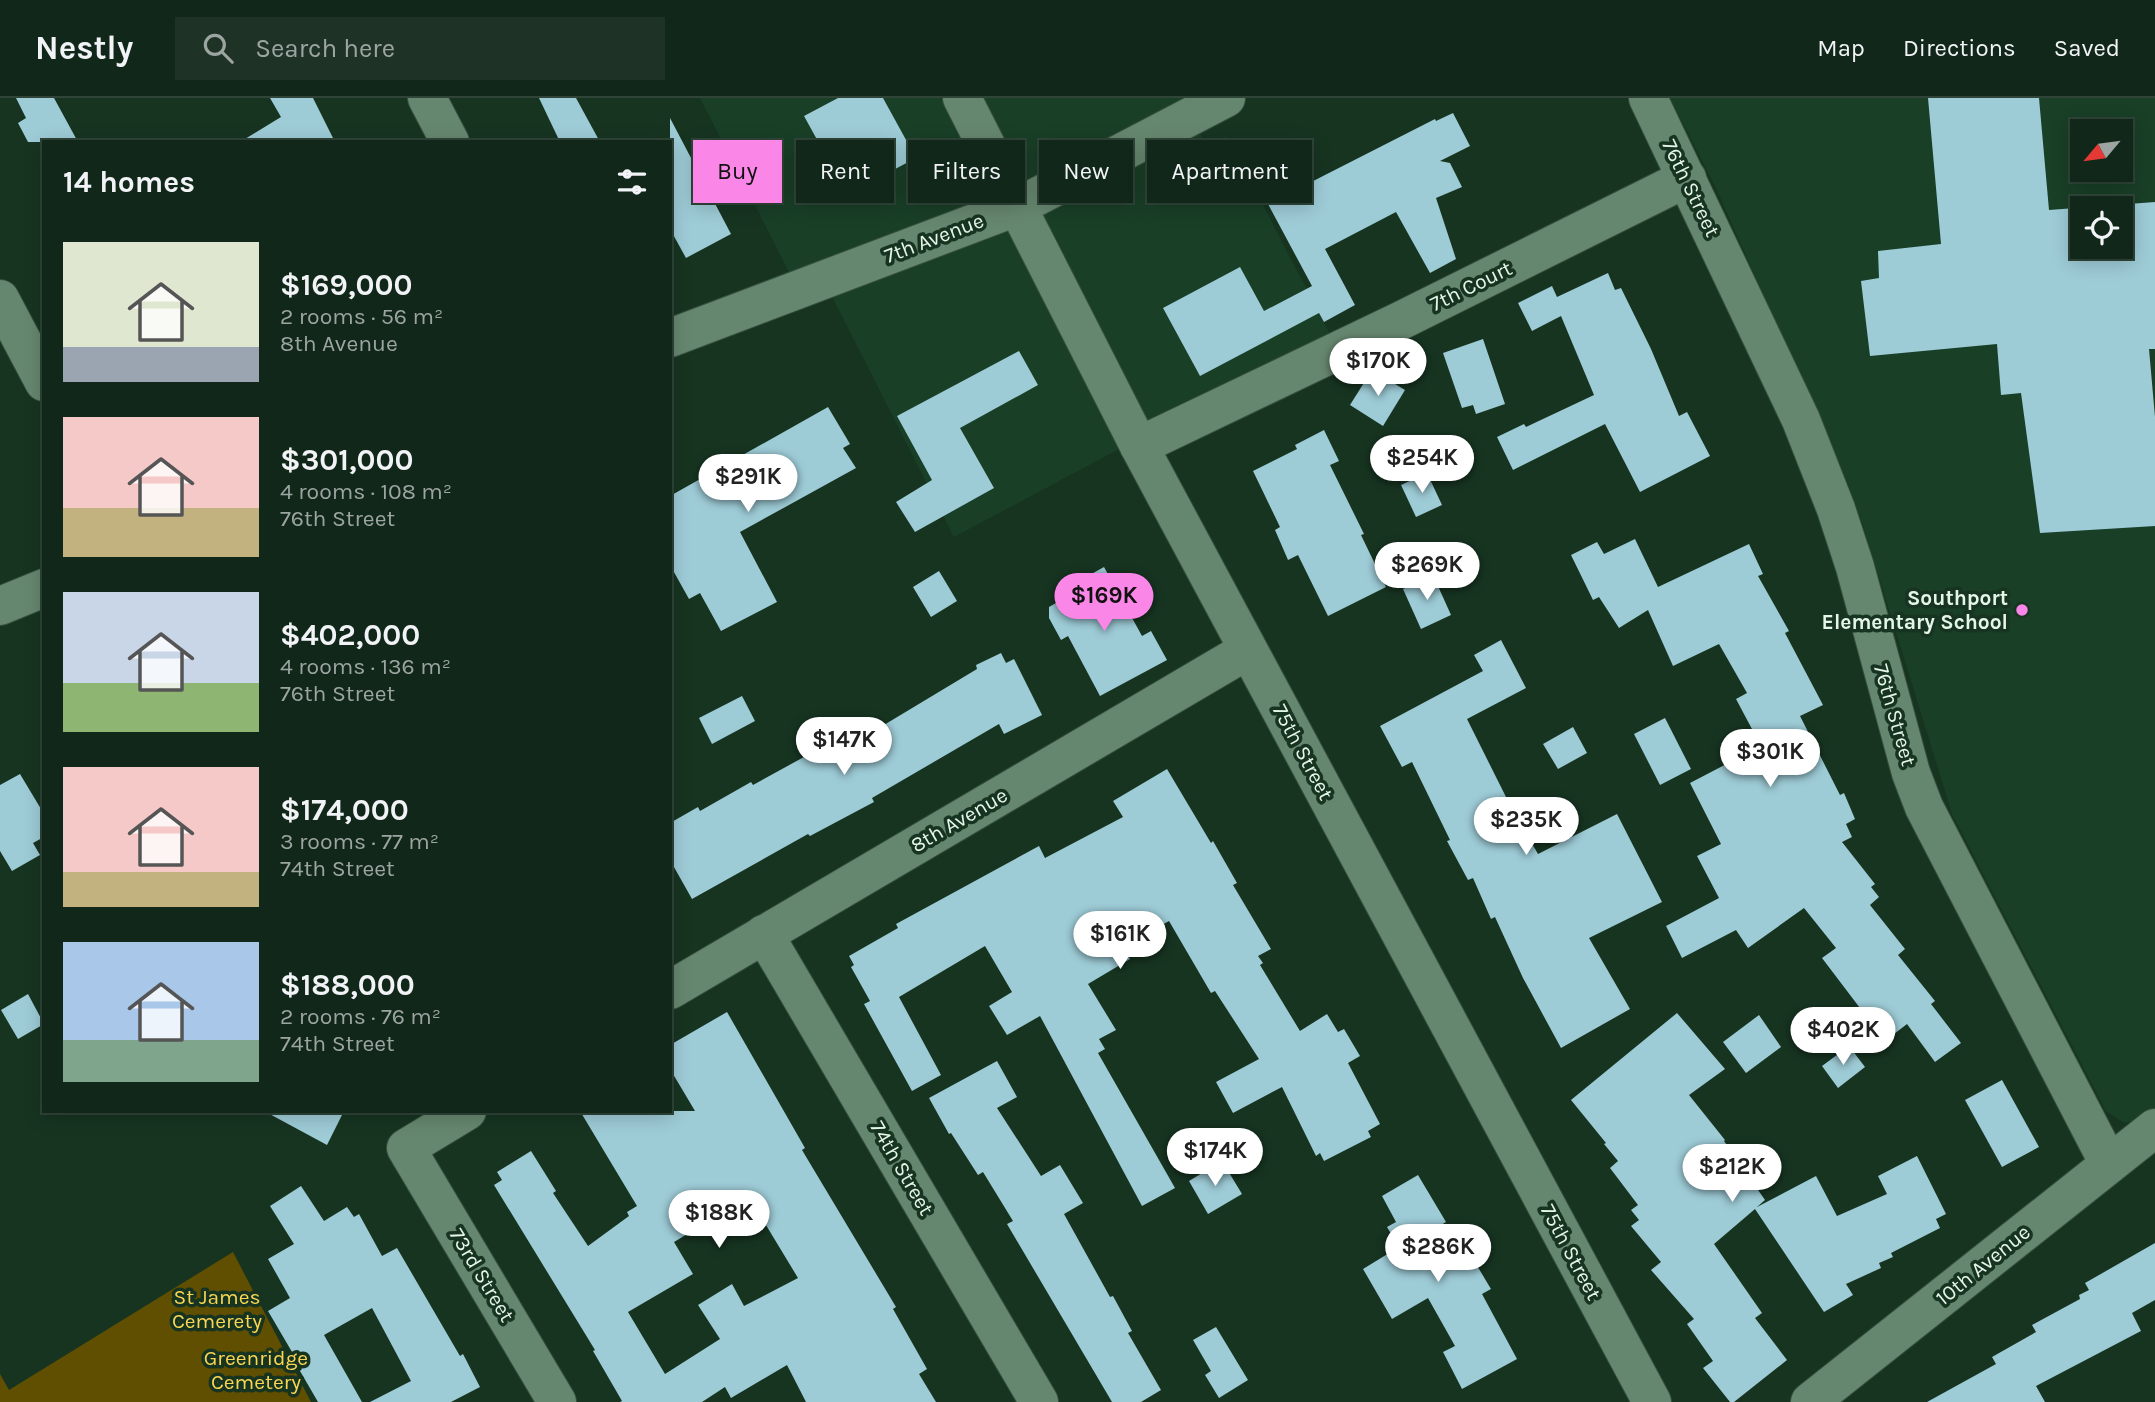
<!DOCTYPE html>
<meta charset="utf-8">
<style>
body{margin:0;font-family:Karla,sans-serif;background:#1e3326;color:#f1f3f6;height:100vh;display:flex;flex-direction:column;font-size:26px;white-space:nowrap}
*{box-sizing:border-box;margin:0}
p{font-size:23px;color:#9ca5a2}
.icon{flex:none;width:38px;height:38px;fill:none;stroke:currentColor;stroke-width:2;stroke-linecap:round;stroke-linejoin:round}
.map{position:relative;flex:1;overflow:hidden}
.sheet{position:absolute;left:42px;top:42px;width:630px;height:973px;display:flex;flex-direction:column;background:#112719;border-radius:0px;box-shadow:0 4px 18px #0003,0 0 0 2px #304438}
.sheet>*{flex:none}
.top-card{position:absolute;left:693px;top:42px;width:665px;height:63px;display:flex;gap:14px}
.needle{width:46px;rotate:241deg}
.controls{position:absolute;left:2070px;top:21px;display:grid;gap:14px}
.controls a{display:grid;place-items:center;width:63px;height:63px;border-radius:0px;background:#112719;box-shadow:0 4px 18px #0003,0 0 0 2px #304438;font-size:35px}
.price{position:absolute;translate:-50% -60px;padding:0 16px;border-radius:24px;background:#fff;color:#222;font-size:23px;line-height:46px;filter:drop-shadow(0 2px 4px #0008)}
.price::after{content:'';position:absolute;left:50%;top:42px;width:21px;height:16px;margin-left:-10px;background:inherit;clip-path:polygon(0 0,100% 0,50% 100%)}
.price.on{background:#fa87e7;color:#111}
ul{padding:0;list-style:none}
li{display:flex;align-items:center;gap:21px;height:175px;padding:0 21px}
li span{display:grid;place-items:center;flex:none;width:196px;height:140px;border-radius:0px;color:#555}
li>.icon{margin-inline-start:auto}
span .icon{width:84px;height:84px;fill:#fffc;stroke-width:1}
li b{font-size:30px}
h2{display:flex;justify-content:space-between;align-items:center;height:84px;padding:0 21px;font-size:30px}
.pill{padding:0 24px;border-radius:0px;background:#112719;box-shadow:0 4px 18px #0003,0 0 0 2px #304438;font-size:24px;line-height:63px}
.pill.on{background:#fa87e7;color:#111}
header{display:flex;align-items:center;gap:42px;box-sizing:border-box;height:98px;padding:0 35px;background:#112719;border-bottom:2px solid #304438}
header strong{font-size:33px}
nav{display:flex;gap:38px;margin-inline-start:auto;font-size:24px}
.search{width:490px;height:63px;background:#1e3326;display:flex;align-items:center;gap:18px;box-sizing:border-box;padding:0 24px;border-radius:0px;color:#9ca5a2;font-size:26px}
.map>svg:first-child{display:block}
.built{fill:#193f27;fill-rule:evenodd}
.green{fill:#614f01}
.building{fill:#9dcbd6;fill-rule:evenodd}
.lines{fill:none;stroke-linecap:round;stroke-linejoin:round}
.minor-casing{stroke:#375040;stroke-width:40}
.minor{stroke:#66876f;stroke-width:38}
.poi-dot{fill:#fa87e7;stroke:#173421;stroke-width:2.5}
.labels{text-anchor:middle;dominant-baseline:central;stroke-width:7;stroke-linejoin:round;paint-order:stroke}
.street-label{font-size:21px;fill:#e5f6e9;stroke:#173421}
.poi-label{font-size:21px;font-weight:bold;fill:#e5f6e9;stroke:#173421;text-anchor:end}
.park-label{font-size:21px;fill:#fad653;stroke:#173421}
</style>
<header>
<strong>Nestly</strong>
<div class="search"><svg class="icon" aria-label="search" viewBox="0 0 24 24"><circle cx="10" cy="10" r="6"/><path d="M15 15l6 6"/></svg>Search here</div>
<nav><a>Map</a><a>Directions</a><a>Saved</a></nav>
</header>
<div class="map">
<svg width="2155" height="1304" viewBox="0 0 2155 1304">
<rect width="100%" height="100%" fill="#173421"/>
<g class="built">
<path d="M700,0h481l26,48 20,-10 104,200 -377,201 -139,-274 -25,11z"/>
<path d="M1670,0h485v1010l-14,11 -17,4 -18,-12 -154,-297 -89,-289 -15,-41 -134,-300zM2082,33h39v39h-39zM2082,110h39v39h-39z"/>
</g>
<path class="green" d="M233,1154l78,150h-311v-28l9,16z"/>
<g class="building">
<path d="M16,0h38l24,44h-50l-10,-19 8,-5z"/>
<path d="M270,0h43l22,44h-95l41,-25z"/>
<path d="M539,0h37l24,44h-40z"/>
<path d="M838,0h45l33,60 -36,19 -4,-9 -34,17 -38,-69z"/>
<path d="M1928,0h111l10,112 106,-8v147h-6l6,68v109l-115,7 -19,-140 -20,2 -4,-51 -127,12 -9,-75 18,-3 -1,-27 63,-7zM2082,110h39v39h-39z"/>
<path d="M1453,15l17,33 -30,15 10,2 12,24 -26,11 20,61 -26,14 -34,-61 -71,37 30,56 -31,17 -5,-9 -119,63 -37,-68 77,-41 24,44 48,-25 -44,-82 167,-85 1,2z"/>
<path d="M670,20l61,116 -45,24 -16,-29z"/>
<path d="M1608,175l7,17 6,-2 30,61 28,67 8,-4 23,44 -70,36 -35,-68 -92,46 -16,-33 27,-13 2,3 68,-32 -33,-79 -29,15 -14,-28 34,-17 5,11z"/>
<path d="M1483,241l22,65 -29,10 -3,-9 -11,3 -19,-55z"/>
<path d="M1019,253l19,34 -78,43 34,60 -79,44 -19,-30 36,-22 -35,-64z"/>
<path d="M1372,272l33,20 -22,36 -33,-21z"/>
<path d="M828,309l22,37 -7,4 13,20 -116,64 37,70 -56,29 -21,-38 -11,6 -19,-34v-69z"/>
<path d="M1324,332l15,31 -9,4 34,69 -3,1 25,52 -58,29 -30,-61 -10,5 -13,-30 5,-3 -27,-56 44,-22 -2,-4z"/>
<path d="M1427,375l15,32 -26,12 -15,-32z"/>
<path d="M1635,441l23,48 91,-43 14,30 -5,2 31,55 -4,2 38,72 -23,11 40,79 4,-2 11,26 -9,5 6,13 -10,5 33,42 -4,3 8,10 -9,8 35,44 -7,6 37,46 -4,3 30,39 -26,19 -28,-38 -22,17 -63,-83 14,-10 -32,-40 -56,40 -12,-18 -54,28 -16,-32 53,-28 -22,-42 24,-12 -31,-61 71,-37 -25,-47 11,-6 -28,-49 -46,22 -25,-56 -29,18 -20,-31 -6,3 -22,-45 26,-13 7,12z"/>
<path d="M1104,469l38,69 9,-5 16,29 -67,36 -32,-60 -7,4 -12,-22v-11l14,-8 -4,-7z"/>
<path d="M939,473l18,30 -26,16 -18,-30z"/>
<path d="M1433,477l18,40 -30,14 -18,-40z"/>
<path d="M1501,542l25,48 -59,31 44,88 27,47 79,-40 45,88 -73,36 41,71 -69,39 -38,-70 -28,-61 -4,2 -18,-41 -5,2 -21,-39 3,-1 -38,-78 -10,5 -22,-41 103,-55 -9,-16z"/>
<path d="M1001,555l5,10 8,-4 28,56 -38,19 -5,-10 -127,74 2,4 -64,34 -2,-2 -116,65 -22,-39v-37l28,-16 2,4 51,-29 2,3 100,-55 6,10 118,-71 -1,-4z"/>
<path d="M742,598l13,25 -43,23 -13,-26z"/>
<path d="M1665,620l26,51 -31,16 -26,-51z"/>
<path d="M1573,629l14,26 -29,16 -15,-25z"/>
<path d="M1167,671l44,74 2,-2 24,42 -4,2 38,64 -13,7 5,7 -3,2 40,66 27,-17 11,18 6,-3 16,27 -12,7 32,61 -12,7 3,6 -47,24 -4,-8 -4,3 -34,-69 -49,26 -17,-31 43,-23 -44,-68 -4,2 -42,-72 -46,26 7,12 -42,25 28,46 -17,9 6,10 -7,4 77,135 -33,18 -102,-190 -33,19 -18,-29 23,-14 -27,-46 -86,51 42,78 -29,16 -48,-87 6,-3 -19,-34 3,-2 -5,-9 49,-28 -2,-4 143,-78 6,12 78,-41 -10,-16z"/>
<path d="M20,676l24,40v23l-11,6 7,12 -28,16 -12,-20v-66z"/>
<path d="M28,896l16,30 -26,15 -17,-29z"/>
<path d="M727,914l78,136 -3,2 94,157 -3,2 34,60 -8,5 17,28h-130l-19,-37 -56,33 -6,-11 -23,15h-82l2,-1 -29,-50 2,-1 -101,-165 8,-5 -5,-8 34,-21 25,40 -3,2 35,53 41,-30 -2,-4 10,-6 -57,-95h115l-25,-42v-24zM749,1099l49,81 -54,28 -12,-22 -34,21 22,34 -55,35 -37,-62 65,-38 -19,-32z"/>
<path d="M1677,915l48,56 -36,26 36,45 -1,1 41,59 -8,7 59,-31 21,40 50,-22 -9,-18 39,-20 29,58 -10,5 4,9 -49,25 2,4 -14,6 2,5 -35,16 7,11 -29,17 -69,-103 -41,35 48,69 -7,5 32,42 -53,42h-4l-27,-34 10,-7 -26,-37 7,-5 -43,-49 10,-8 -30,-36 8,-6 -8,-10 7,-5 -28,-37 8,-7 -14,-17 2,-1 -35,-43z"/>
<path d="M1759,917l22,32 -35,26 -23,-31z"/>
<path d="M1849,948l16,21 -27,21 -16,-22z"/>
<path d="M997,963l20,36 -20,11 44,68 19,-11 23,38 -19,11 46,83 3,-1 19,35 -4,2 33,57 -20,12h-29l-105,-178 6,-3 -30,-49 -5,3 -27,-42 -2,1 -20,-36z"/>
<path d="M2002,982l37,67 -37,20 -37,-67z"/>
<path d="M264,1013h80l-17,34z"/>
<path d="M1222,1063l20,33 -34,20 -19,-33z"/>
<path d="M1418,1077l28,47 -5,3 25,45 10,-6 15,25 -9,5 35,65 -55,30 -19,-37 12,-6 -27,-48 -36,21 -29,-50 36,-22 -12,-20 9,-5 -14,-26z"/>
<path d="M301,1088l23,35 23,-14 7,10 5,-3 23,42 15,-8 63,108 3,-2 17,33 -29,15h-81l41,-21 -39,-73 -48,27 38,67h-44l-18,-31 2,-2 -34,-58 22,-13 -22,-39 26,-15 -24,-38z"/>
<path d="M2155,1145v57l-23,13 9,18 -105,55 9,16h-118l69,-38 -4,-7 44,-25 -4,-7 48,-26 -1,-4 10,-5 -4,-7z"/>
<path d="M1216,1229l32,53 -29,18 -14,-23 6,-4 -18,-31z"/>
</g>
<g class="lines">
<g class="minor-casing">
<g id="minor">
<path d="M427,0l23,44"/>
<path d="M962,0l177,348 513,956"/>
<path d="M1648,0l153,322 35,89 19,58 56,206 13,34 185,357"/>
<path d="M0,201l44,83"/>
<path d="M670,240l349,-132 207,-108"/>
<path d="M1139,348l261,-125 287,-143"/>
<path d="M0,508l44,-18"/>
<path d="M764,836l275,468"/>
<path d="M670,892l578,-340"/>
<path d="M467,1013l-61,37 151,254"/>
<path d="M1810,1304l345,-274"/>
</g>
</g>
<use href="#minor" class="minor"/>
</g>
<circle class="poi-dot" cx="2022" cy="512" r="7"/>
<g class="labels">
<g class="street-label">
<text transform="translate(1691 90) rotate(64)">76th Street</text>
<text transform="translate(934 140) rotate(-21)">7th Avenue</text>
<text transform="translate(1471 188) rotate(-26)">7th Court</text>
<text transform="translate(1895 617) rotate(74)">76th Street</text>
<text transform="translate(1303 654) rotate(62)">75th Street</text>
<text transform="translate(959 722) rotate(-30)">8th Avenue</text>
<text transform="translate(902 1070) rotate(60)">74th Street</text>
<text transform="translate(1571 1154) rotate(62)">75th Street</text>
<text transform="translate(1983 1167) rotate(-39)">10th Avenue</text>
<text transform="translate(482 1177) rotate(59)">73rd Street</text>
</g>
<g class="poi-label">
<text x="2008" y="500">Southport<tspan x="2008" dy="24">Elementary School</tspan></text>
</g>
<g class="park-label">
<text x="217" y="1199">St James<tspan x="217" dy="24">Cemerety</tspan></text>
<text x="256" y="1260">Greenridge<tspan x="256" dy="24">Cemetery</tspan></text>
</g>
</g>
</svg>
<div class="controls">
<a><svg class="needle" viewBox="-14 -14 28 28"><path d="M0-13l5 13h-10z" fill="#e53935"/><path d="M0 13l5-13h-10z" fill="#9ca5a2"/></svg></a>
<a><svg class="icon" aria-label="locate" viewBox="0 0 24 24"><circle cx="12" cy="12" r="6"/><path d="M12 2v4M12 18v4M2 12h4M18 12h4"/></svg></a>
</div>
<b class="price" style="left:1378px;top:300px">$170K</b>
<b class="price" style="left:1422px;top:397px">$254K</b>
<b class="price" style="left:748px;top:416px">$291K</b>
<b class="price" style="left:1427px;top:504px">$269K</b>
<b class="price on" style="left:1104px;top:535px">$169K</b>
<b class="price" style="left:844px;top:679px">$147K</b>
<b class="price" style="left:1770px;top:691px">$301K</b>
<b class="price" style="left:1526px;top:759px">$235K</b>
<b class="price" style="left:1120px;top:873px">$161K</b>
<b class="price" style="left:1843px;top:969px">$402K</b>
<b class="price" style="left:1215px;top:1090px">$174K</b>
<b class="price" style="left:1732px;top:1106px">$212K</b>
<b class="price" style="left:719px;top:1152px">$188K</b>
<b class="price" style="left:1438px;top:1186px">$286K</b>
<div class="top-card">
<a class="pill on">Buy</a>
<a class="pill">Rent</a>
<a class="pill">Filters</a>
<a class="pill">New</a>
<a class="pill">Apartment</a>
</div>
<section class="sheet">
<h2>14 homes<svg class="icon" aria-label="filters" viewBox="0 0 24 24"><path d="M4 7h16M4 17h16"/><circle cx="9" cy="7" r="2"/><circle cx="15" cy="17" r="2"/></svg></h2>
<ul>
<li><span style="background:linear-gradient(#dfe7d0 75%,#9aa5b1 0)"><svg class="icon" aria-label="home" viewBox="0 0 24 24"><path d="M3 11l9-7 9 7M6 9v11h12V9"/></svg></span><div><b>$169,000</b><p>2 rooms · 56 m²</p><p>8th Avenue</p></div></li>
<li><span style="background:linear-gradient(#f6c9c9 65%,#c2b280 0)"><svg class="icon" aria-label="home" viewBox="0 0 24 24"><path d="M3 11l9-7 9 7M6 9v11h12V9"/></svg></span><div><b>$301,000</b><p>4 rooms · 108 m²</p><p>76th Street</p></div></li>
<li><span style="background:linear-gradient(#c9d6e8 65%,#8fb573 0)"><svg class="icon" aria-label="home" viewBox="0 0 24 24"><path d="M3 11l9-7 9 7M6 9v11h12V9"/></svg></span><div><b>$402,000</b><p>4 rooms · 136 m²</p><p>76th Street</p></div></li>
<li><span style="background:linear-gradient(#f6c9c9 75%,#c2b280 0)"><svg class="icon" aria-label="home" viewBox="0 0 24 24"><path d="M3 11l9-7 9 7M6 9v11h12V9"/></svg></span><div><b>$174,000</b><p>3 rooms · 77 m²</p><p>74th Street</p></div></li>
<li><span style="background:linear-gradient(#a9c7e8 70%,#7fa58c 0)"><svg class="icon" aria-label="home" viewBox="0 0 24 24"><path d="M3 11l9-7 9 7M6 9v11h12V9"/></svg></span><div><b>$188,000</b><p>2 rooms · 76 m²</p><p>74th Street</p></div></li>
</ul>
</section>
</div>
